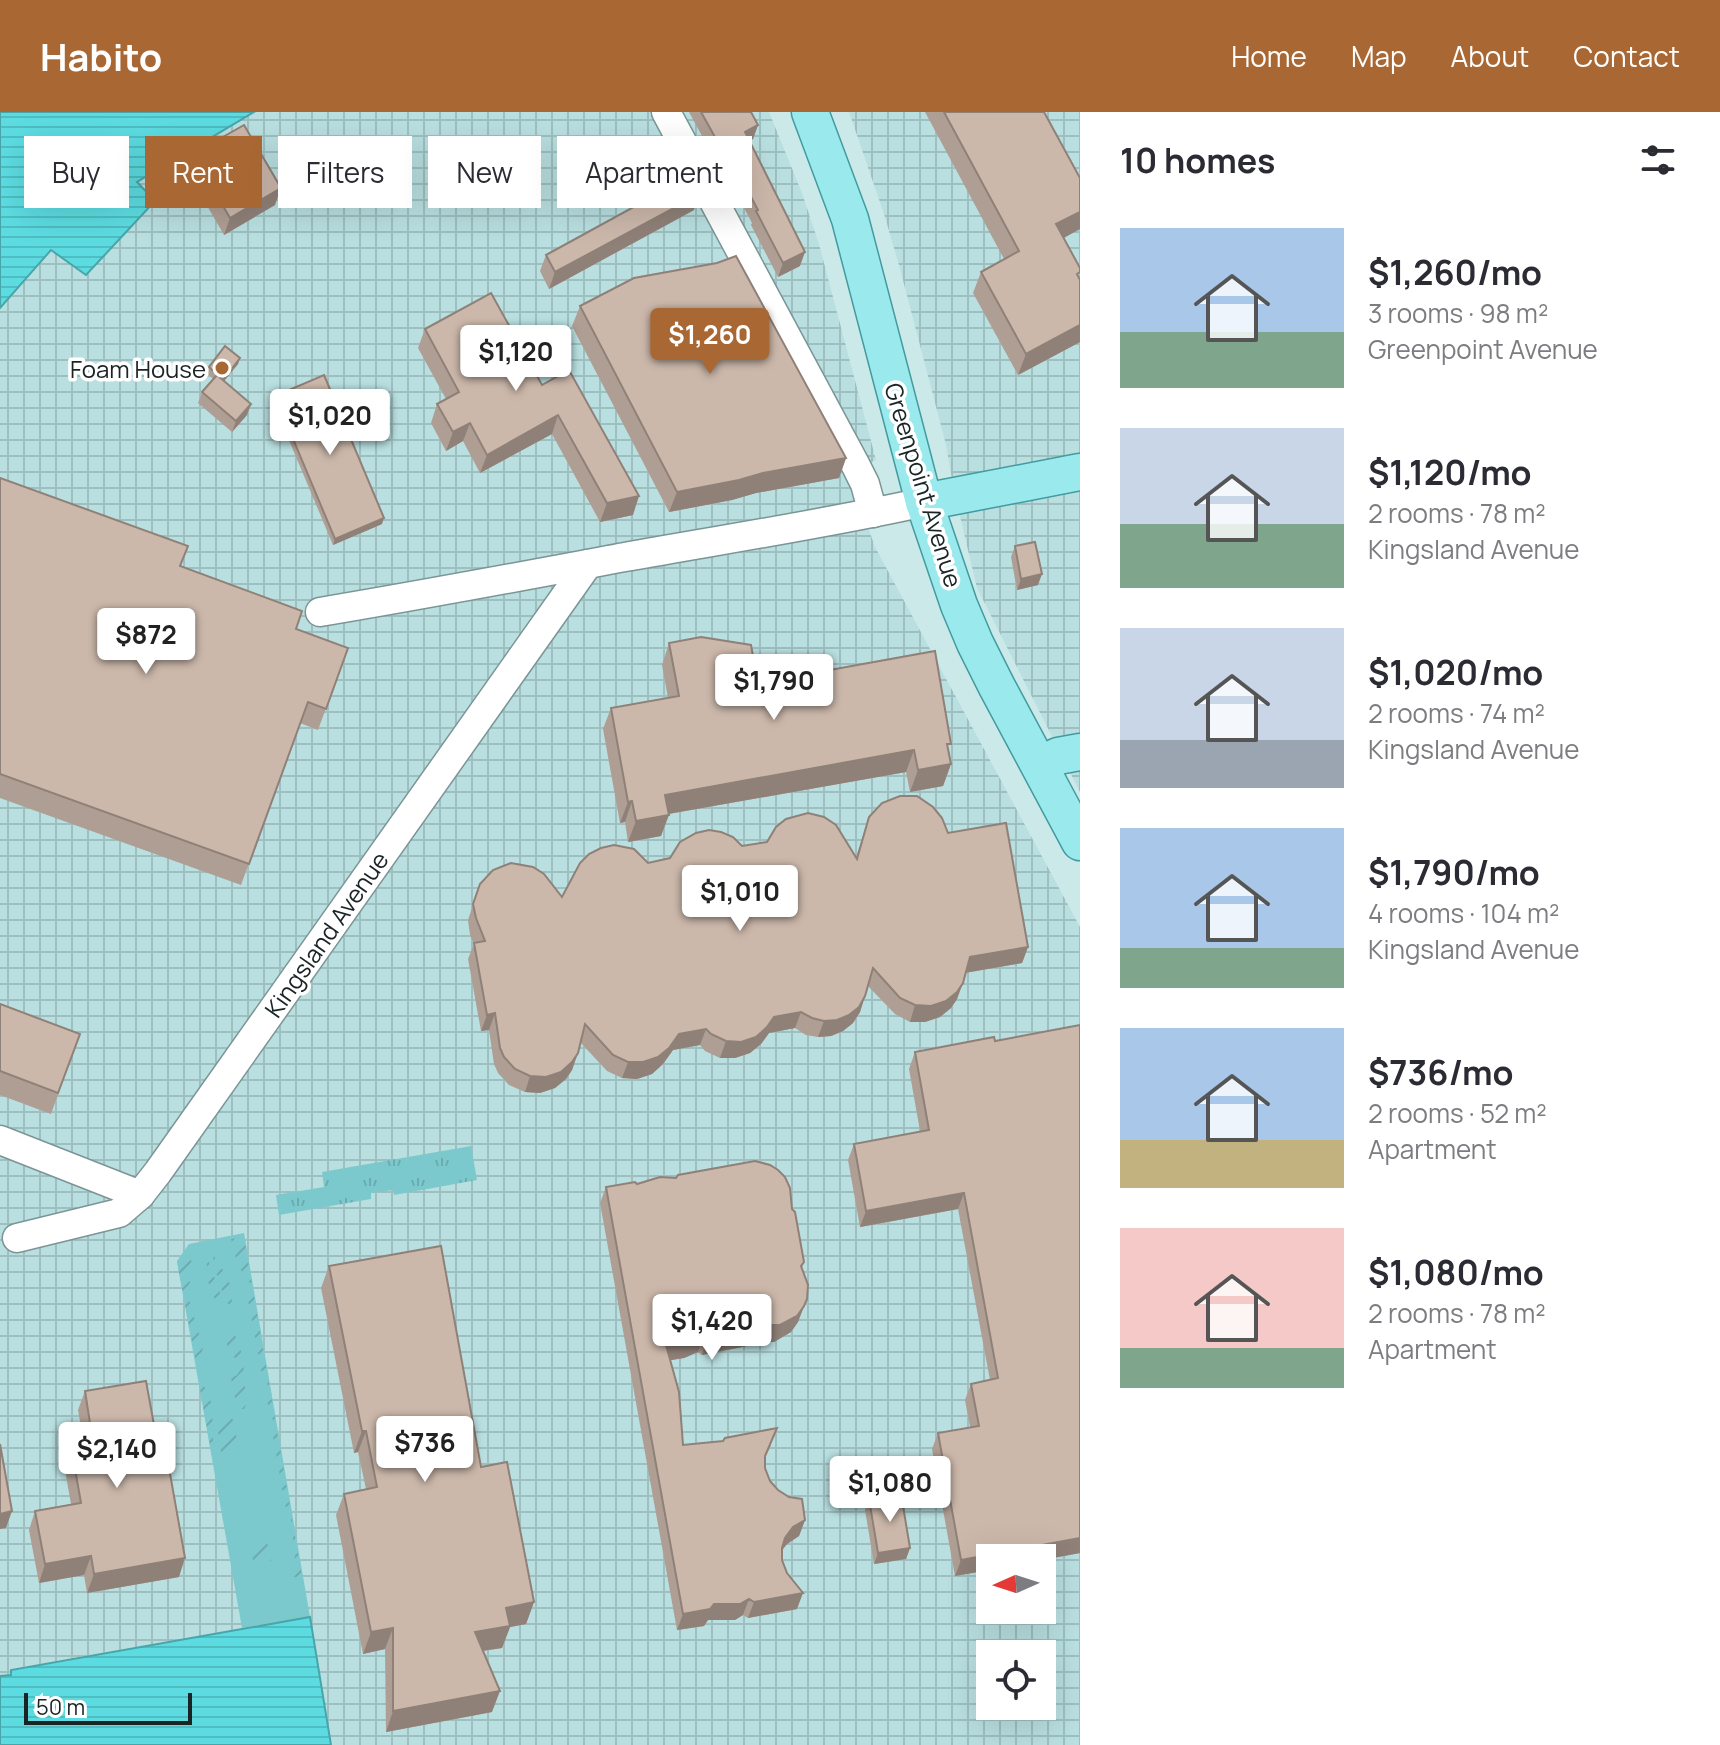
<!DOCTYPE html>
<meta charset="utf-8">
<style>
body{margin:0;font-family:Manrope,sans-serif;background:#f7f7f7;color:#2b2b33;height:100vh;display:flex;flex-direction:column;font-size:30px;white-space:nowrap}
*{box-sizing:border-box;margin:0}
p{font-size:26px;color:#7c7c81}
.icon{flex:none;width:44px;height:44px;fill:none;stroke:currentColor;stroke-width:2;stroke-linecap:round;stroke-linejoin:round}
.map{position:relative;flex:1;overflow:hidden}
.side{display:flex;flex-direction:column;background:#fff;width:640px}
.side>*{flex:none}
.top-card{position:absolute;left:24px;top:24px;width:760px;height:72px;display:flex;gap:16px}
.needle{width:52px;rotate:267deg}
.buttons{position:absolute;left:976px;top:1432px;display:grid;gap:16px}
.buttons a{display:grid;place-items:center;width:80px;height:80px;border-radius:0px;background:#fff;box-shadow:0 8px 32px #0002;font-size:40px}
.scale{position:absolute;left:24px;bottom:20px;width:168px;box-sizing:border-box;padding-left:8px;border:4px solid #1a2425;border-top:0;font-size:22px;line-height:28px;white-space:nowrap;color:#1a2425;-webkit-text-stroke:6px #fff;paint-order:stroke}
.price{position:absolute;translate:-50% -68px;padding:0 18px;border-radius:8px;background:#fff;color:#222;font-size:26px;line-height:52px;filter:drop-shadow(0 2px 4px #0008)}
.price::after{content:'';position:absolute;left:50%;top:48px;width:24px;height:18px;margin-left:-12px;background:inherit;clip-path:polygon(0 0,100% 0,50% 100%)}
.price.selected{background:#a96833;color:#fff}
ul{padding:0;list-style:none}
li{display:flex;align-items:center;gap:24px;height:200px;padding:0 40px}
li span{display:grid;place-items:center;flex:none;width:224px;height:160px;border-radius:0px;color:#555}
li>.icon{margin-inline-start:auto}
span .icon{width:96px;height:96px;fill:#fffc;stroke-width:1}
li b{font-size:34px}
h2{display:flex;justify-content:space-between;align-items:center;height:96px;padding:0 40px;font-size:34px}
.tag{padding:0 28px;border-radius:0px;background:#fff;box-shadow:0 8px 32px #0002;font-size:28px;line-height:72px}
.tag.selected{background:#a96833;color:#fff}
header{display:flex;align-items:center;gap:48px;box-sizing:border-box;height:112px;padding:0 40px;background:#a96833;color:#fff}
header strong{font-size:38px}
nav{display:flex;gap:44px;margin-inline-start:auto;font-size:28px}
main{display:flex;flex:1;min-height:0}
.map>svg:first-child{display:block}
.industrial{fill:url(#industrial-grid);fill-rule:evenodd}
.grass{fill:url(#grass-tufts)}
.park{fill:#7cc9cd}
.garden{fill:url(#garden-furrows)}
.water{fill:url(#water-rules);stroke:#48a5a9;stroke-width:2}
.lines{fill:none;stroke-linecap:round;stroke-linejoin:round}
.minor-casing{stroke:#7b9596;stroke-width:31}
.major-casing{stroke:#429b9f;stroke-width:39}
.minor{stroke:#fff;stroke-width:28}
.major{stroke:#9ae9ed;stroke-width:36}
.wall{fill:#af9e93}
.shaded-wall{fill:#8f8178}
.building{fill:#ccb8ab;stroke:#8f8178;stroke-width:2}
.poi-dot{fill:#a96833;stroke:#fff;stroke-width:3}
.labels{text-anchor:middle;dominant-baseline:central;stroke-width:7;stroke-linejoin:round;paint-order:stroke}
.poi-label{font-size:24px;fill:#1a2425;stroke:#fff;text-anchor:end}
.street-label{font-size:24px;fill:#1a2425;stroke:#fff}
</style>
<header>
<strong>Habito</strong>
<nav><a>Home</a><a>Map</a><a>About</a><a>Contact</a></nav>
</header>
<main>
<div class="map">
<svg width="1080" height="1633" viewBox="0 0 1080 1633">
<defs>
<pattern id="industrial-grid" width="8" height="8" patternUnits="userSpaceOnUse" patternTransform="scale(2)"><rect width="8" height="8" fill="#b9dfe0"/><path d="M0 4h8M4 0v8" fill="none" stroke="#9ebfc0"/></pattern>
<pattern id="grass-tufts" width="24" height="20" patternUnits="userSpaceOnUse" patternTransform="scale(2)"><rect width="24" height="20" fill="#7cc9cd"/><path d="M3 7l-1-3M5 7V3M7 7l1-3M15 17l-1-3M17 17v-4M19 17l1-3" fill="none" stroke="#6bacb0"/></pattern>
<pattern id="garden-furrows" width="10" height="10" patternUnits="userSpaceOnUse" patternTransform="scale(2)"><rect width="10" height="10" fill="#7cc9cd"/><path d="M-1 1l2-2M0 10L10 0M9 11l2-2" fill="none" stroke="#6bacb0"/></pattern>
<pattern id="water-rules" width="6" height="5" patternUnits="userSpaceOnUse" patternTransform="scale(2)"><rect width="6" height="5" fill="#5cdce1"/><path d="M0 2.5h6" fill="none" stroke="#4fbdc1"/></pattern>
</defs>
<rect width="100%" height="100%" fill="#cce9e9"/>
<g class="industrial">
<path d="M254,0h515l33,81 17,51 57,216 -27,13 26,74 205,380v818h-749l-22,-128 -298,52v6l-11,1v-1368l51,-58 34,25 51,-93zM990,1446h52v52h-52zM990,1542h52v52h-52z"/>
<path d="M849,0h231v680l-103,-204 -23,-97 -8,-46 -47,-180 -15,-51z"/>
</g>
<path class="grass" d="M471,1034l6,34 -83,15 -1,-5 -22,3v6l-92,16 -3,-20 48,-8 -2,-15z"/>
<path class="park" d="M244,1121l66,384 -68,11 -65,-367 12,-17z"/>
<g class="garden">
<path d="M244,1125l58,340h-8l1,-17 -4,-41 -6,-14 -14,-80 2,-5 -6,-18 2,-2c0,-11 -1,-18 -7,-26l-15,-79 3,-12 -12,-17 -7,-27z"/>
<path d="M188,1135l4,17 -3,14 1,4 -3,6 1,8 15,52 -4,13 -3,1 -19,-100z"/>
<path d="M214,1144l12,19 4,9 2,18 -1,2h-3l-8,-18 -7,-26z"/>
<path d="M207,1145l17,47 -4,3c-12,-16 -14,-31 -13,-50z"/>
<path d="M232,1215l11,30 3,48 -2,4h-3l-7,-14 -3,-17 6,-3 4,-6 -3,-10 -9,-4c-3,-11 -4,-20 3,-28z"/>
<path d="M202,1270l1,4 6,5c0,6 3,12 3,19 1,15 0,30 3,45l-3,1 -13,-73z"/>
<path d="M225,1303l7,2c4,15 8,28 0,42l-5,1 -5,-3c-2,-13 -6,-26 -2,-39z"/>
<path d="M264,1421l4,13 5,7 -2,8 -14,2 -4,-3 -1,-5c6,-8 4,-16 12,-22z"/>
</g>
<g class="water">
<path d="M0,0h254l-117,70 18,19 -69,74 -35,-25 -51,58z"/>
<path d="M310,1505l21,128h-331v-69l11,-1v-5z"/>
</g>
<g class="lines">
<g class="minor-casing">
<g id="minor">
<path d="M666,0l188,350 11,22 8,29"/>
<path d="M320,500c102,-17 203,-36 305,-55 100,-18 200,-33 299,-55"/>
<path d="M0,1028l140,55"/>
<path d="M17,1126l102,-25 21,-18 18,-23 430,-608"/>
</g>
</g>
<g class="major-casing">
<g id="major">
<path d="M810,0l40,107 74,283 35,103 16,38 21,42 84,157"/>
<path d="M924,390l156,-30"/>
<path d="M1040,653l18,-9 22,-4"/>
</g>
</g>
<use href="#minor" class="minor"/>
<use href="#major" class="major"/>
</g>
<g class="wall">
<path d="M689,0h62l7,13 -5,14 -3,2 50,125 -22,11 -27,-52 1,-2 -34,-65 -3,2z"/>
<path d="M925,0h119l36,66v51l-17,9 17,42v62l-62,33 -45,-82 8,-21 23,-13z"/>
<path d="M193,42l82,51 -51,30 -37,-64z"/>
<path d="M694,98l-145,79 -9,-18 6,-16z"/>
<path d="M580,194l266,152 -7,20 -83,15 -24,7 -63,12 -97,-186z"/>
<path d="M425,217l117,56 91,130 -33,7 -48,-88 -72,39 -17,-32 -17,10 -15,-28 6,-19 9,-5 -28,-51z"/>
<path d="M240,246l-2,6 -14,17 27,23 -4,11 -15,17 -34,-29 4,-11 11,-13 -6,-6 2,-6z"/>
<path d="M275,284l107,128 -49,21 -60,-143z"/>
<path d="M0,366l296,151 52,19 -30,82 -18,-7 -59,162 -241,-87z"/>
<path d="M1015,434l23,39 -21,5 -6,-33z"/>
<path d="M669,531l89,40 191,68 2,13 -8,22 -33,6 -4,-20 -238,42 -7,22 -33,6 -3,-20 -5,1 -17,-94 8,-21 57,-10 -6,-33z"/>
<path d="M869,705l79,16 80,114 -6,16 -57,10 -8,26 -6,9 -11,9 -15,5h-15l-15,-8 -27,-28 -8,26 -7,11 -10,8 -12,5 -13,1 -12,-2 -11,-7 -26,5 -8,11 -11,9 -15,5h-15l-15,-7 -5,-6 -27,5 -10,14 -11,10 -15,5 -15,-1 -15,-7 -27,-29 -8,28 -6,9 -11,9 -15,5 -15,-1 -16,-7 -11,-12 -4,-9 -5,-34 -8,1 -13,-72 6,-15 -4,-9 -2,-15 12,-36 82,13 86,-34 94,-17 114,11z"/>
<path d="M0,892l80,30 -29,80 -51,-19z"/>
<path d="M1080,913v528l-125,23 -23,-127 6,-16 32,-6 -5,-27 6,-16 19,-4 -32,-171 -98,18 -12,-67 6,-16 66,-13 -11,-62 6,-17 80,-11z"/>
<path d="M637,1072l155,25 12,53 -2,6 -4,54 -7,10 -17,10 -20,-1 -2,4 -50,10 -4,-3 -14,6 -14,2 13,85h88l-6,13v10l5,13 35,39 -6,16 -12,8 -5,6v10l15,49 -49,9 -5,-3 -8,5h-27l-4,6 -27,4 -77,-427 6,-16z"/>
<path d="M329,1154l152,201 53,135 -8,22 -16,3 -8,21 -19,3 9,61 -106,20 -1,-83 -22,5 -27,-139 8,-21 22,-5 -8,-37 -4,1 -33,-165z"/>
<path d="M85,1279l94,186 -92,16 -3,-18 -45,8 -10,-53 6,-19 36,-7 -8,-45 7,-19 13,-2 -5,-28z"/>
<path d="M869,1387l41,49 -4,11 -32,5 -9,-54z"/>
</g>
<g class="shaded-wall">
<path d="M758,13l-5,14 -13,7 5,-14z"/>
<path d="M723,32l-5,14 -3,2 5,-14z"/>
<path d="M281,76l-6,17 -51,30 6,-17z"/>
<path d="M700,82l-6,16 -145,79 6,-17z"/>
<path d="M1080,100v17l-31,17 7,-22z"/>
<path d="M805,140l-5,14 -22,11 5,-14z"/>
<path d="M1080,213v17l-62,33 8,-21z"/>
<path d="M240,246l-2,6 -18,22 2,-6z"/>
<path d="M251,292l-4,11 -15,17 4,-11z"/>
<path d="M558,303l-6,19 -72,39 7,-18z"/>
<path d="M470,311l-7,18 -17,10 7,-19z"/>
<path d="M846,346l-7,20 -83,15 -24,7 -63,12 8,-20 86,-19z"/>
<path d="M639,384l-6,19 -33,7 7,-19z"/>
<path d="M384,406l-2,6 -49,21 2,-6z"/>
<path d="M1042,462l-4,11 -21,5 4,-11z"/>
<path d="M914,638l-8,22 -249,44 8,-21z"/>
<path d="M951,652l-8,22 -33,6 8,-22z"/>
<path d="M632,689l-7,21 -5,1 8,-21z"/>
<path d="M669,703l-8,21 -33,6 8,-21z"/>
<path d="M1028,835l-6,16 -58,10 6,-16z"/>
<path d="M963,871l-6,16 -6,9 -11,9 -15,5h-15l5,-17z"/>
<path d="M865,884l-5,16 -7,11 -10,8 -12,5 -13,1 6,-16z"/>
<path d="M801,900l-6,16 -26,5 -8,11 -11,9 -15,5h-15l6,-17 48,-24z"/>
<path d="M495,901l-6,17 -8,1 6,-16z"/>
<path d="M706,917l-6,16 -27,5 -10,14 -11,10 -15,5 -15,-1 6,-16 51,-28z"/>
<path d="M578,941l-6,17 -6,9 -11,9 -15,5 -15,-1 5,-16z"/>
<path d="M964,1081l-6,16 -98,18 6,-16z"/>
<path d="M807,1187l-9,23 -7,10 -17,10 -20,-1 -2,4 -50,10 5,-17 53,-13z"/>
<path d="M703,1223l-5,17 -14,6 -24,4 6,-17z"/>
<path d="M362,1319h4l-8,21 -4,1z"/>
<path d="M12,1399l-6,17 -6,1v-15z"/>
<path d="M805,1408l-6,16 -12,8 -8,10 6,-16 8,-11z"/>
<path d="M1080,1426v15l-38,7v-2h-52v12l-35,6 6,-16z"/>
<path d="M910,1436l-4,11 -32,5 4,-11z"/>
<path d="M91,1444l-7,19 -45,8 6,-19z"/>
<path d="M185,1446l-6,19 -92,16 7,-19z"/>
<path d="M803,1481l-6,16 -49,9 6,-16z"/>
<path d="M749,1487l-6,16 -8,5h-27l-4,6 -27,4 6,-16 31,-10z"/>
<path d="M534,1490l-8,22 -16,3 -8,21 -35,5 8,-21 31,-24z"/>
<path d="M393,1516l-8,21 -22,5 8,-22z"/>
<path d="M500,1579l-8,21 -106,20 7,-21z"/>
</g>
<g class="building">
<path d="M701,0h50l7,13 -13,7 60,120 -22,11 -27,-52 2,-1 -35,-66 -3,2z"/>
<path d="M944,0h100l36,66v34l-24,12 24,44v4l-3,2 3,6v45l-54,29 -45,-82 38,-21z"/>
<path d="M244,13l37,63 -51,30 -37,-64z"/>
<path d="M690,64l10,18 -145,78 -9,-17z"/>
<path d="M736,144l110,202 -83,15 -24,7 -62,12 -97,-186 54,-28 83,-15z"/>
<path d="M491,181l51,92 27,-15 70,126 -32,7 -49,-88 -71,40 -17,-32 -17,9 -16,-28 22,-12 -34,-63z"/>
<path d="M225,234l15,12 -17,22 -14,-13z"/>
<path d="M217,263l34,29 -15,17 -34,-29z"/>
<path d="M324,263l60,143 -49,21 -60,-143z"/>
<path d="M0,366l188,68 -8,20 122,45 -6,18 52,19 -22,61 -18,-7 -59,162 -249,-90z"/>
<path d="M1035,430l7,32 -21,5 -6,-33z"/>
<path d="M701,525l50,8 7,38 177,-32 16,93h-4l4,20 -33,6 -4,-20 -249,45 4,20 -33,6 -4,-20 -4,1 -17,-94 68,-12 -10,-53z"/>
<path d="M900,684h17l16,11 9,11 6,15 58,-10 22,124 -58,10 -7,26 -6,9 -11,9 -15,5 -16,-1 -15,-7 -27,-30 -8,28 -6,11 -10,8 -12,5 -13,1 -12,-3 -11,-6 -27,5 -7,10 -11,10 -15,5 -15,-1 -15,-7 -5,-5 -27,5 -10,14 -11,9 -15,5h-15l-15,-7 -28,-31 -7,29 -6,9 -11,10 -15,5 -16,-1 -15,-7 -11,-12 -4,-9 -5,-35 -8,2 -13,-72 11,-2 -9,-23 -3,-14 7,-20 13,-14 18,-7 22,4 11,7 18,23 18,-34 9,-9 12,-6 13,-3 20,4 14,14 22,-5 10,-16 16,-9 13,-3 12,2 12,5 9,9 25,-4 9,-15 10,-8 22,-6 16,4 12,8 21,34 12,-42 13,-14z"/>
<path d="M0,892l80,30 -22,59 -58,-22z"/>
<path d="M1080,913v513l-119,22 -23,-127 41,-7 -8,-42 27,-6 -34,-185 -98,18 -12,-67 75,-14 -14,-78 79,-15 1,4z"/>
<path d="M755,1049l15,4 8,5 7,7 5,11 2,21 3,3 9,50 -3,4 7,19 -1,14 -3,7 -7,10 -17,9h-20l-2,4 -51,9 -4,-3 -13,6 -24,4 13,47 4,53 40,-4 2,-3 52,-10 -12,28v12l5,13 8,9 11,7 13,2 3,21 -12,7 -8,11 -3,10v12l5,13 16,20 -49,9 -5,-3 -9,5h-26l-4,5 -27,5 -77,-427 29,-5 2,2 23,-7 16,1 2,-3z"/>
<path d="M441,1134l40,221 26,-5 27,140 -28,6 4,18 -35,6 25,59 -107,20v-83l-22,4 -27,-138 33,-7 -11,-56h-4l-33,-165z"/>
<path d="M146,1269l8,44 7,-2 24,135 -91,16 -3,-18 -46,8 -10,-53 46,-8 -11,-63 22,-4 -7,-45z"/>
<path d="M0,1332l12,67 -12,3z"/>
<path d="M901,1382l9,54 -32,5 -9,-54z"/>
</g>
<circle class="poi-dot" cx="222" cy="256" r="8"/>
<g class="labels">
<g class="poi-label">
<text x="206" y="256">Foam House</text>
</g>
<g class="street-label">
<text transform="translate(924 373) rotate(73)">Greenpoint Avenue</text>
<text transform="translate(326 822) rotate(-55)">Kingsland Avenue</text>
</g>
</g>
</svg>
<div class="buttons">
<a><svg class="needle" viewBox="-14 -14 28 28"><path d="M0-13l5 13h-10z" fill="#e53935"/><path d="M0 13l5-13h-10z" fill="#7c7c81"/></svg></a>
<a><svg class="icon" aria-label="locate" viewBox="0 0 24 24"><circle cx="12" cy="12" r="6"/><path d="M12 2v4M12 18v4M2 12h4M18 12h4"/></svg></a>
</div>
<div class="scale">50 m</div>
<b class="price selected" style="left:710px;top:264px">$1,260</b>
<b class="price" style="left:516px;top:281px">$1,120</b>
<b class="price" style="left:330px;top:345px">$1,020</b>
<b class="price" style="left:146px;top:564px">$872</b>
<b class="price" style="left:774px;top:610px">$1,790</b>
<b class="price" style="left:740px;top:821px">$1,010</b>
<b class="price" style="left:712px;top:1250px">$1,420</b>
<b class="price" style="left:425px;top:1372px">$736</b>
<b class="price" style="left:117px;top:1378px">$2,140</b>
<b class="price" style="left:890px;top:1412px">$1,080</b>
<div class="top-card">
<a class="tag">Buy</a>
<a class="tag selected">Rent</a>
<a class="tag">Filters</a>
<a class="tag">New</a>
<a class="tag">Apartment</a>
</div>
</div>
<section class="side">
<h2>10 homes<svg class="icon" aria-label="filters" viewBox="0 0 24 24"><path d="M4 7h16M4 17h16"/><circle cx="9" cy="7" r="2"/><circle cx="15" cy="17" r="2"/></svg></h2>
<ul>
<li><span style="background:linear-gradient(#a9c7e8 65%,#7fa58c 0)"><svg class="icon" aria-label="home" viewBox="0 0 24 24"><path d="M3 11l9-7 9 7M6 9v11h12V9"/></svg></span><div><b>$1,260/mo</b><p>3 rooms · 98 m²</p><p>Greenpoint Avenue</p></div></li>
<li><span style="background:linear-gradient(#c9d6e8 60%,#7fa58c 0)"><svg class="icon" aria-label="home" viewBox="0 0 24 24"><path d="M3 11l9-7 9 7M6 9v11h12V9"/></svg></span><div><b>$1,120/mo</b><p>2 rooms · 78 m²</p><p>Kingsland Avenue</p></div></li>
<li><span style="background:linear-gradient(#c9d6e8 70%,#9aa5b1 0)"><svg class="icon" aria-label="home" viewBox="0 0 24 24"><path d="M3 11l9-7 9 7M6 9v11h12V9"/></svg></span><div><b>$1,020/mo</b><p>2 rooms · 74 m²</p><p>Kingsland Avenue</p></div></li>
<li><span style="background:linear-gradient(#a9c7e8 75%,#7fa58c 0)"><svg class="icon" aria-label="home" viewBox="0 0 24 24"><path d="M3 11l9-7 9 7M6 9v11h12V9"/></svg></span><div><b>$1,790/mo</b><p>4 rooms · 104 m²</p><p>Kingsland Avenue</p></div></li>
<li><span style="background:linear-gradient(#a9c7e8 70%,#c2b280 0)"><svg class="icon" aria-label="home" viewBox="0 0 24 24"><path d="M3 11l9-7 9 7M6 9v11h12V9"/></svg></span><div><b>$736/mo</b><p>2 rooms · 52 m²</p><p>Apartment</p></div></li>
<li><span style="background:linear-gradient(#f6c9c9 75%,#7fa58c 0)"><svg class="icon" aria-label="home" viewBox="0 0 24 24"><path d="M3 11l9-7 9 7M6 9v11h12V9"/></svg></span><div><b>$1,080/mo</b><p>2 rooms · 78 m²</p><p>Apartment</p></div></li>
</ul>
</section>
</main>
